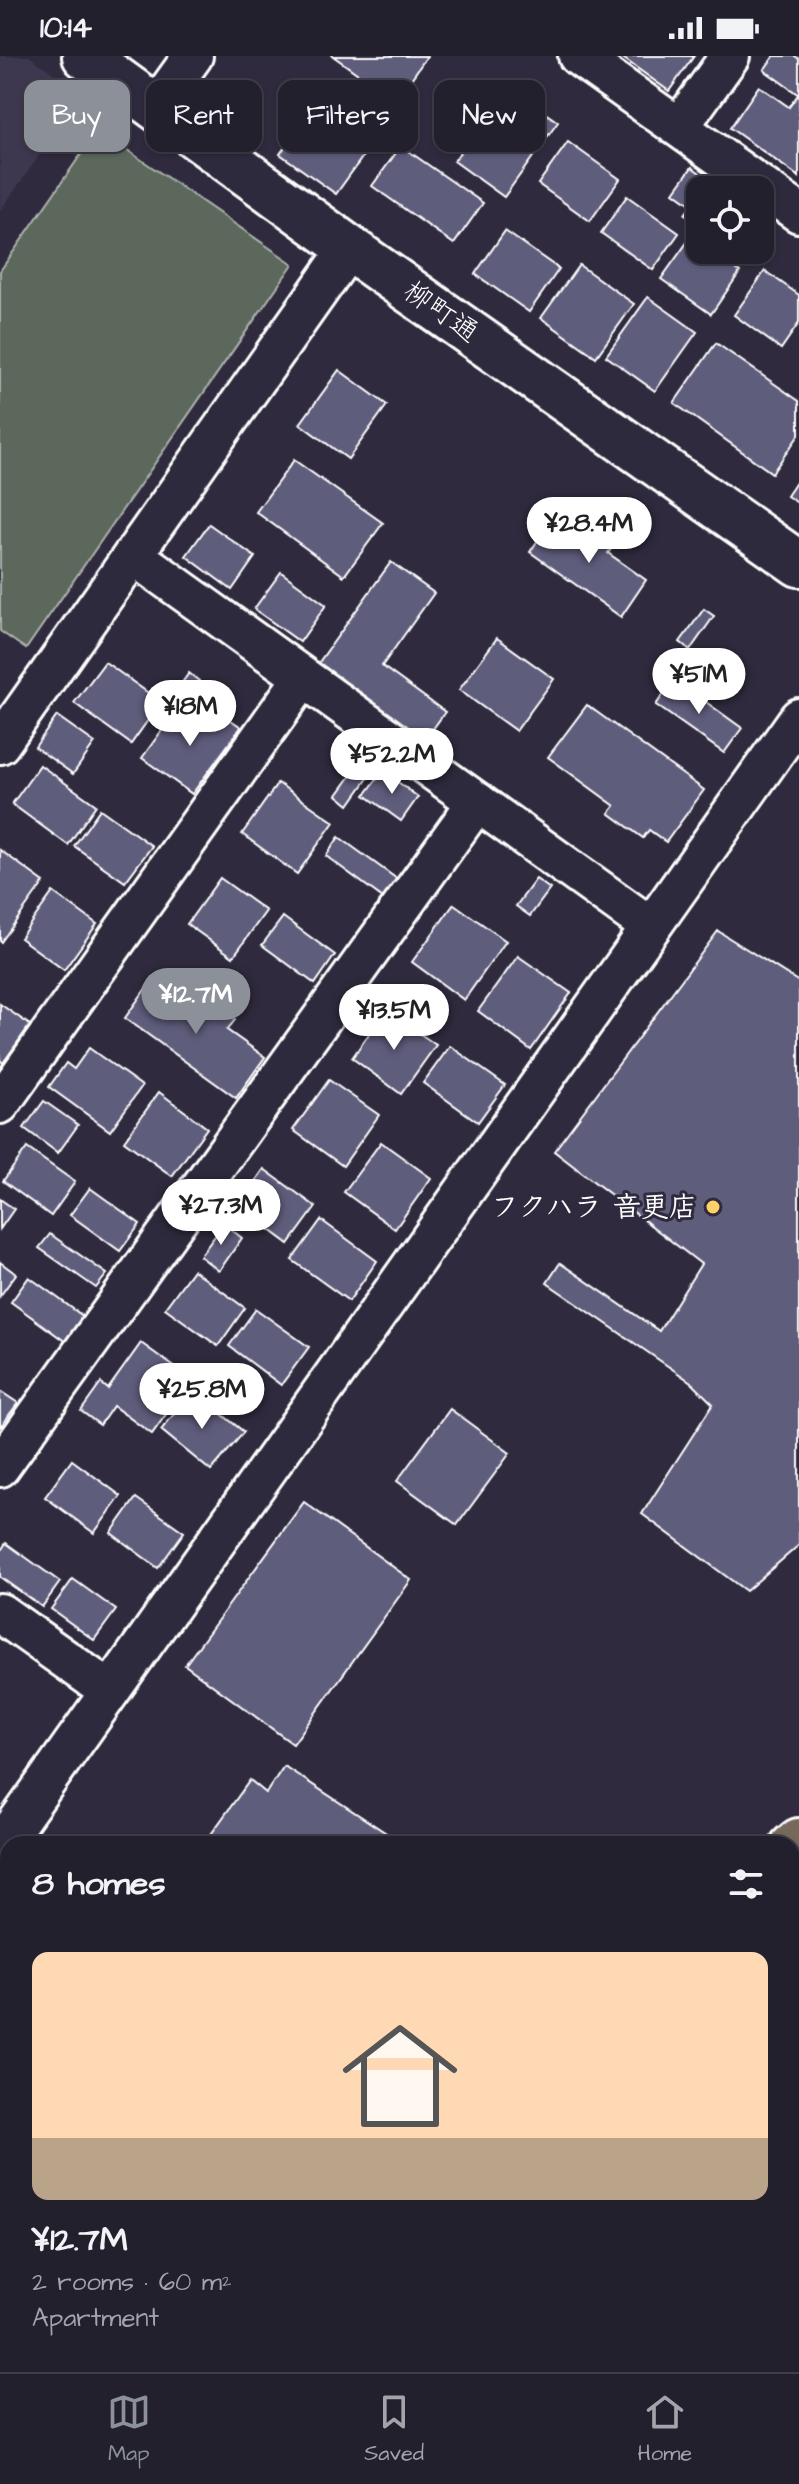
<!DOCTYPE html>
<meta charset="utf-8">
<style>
body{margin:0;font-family:"Architects Daughter","Klee One",sans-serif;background:#2f2d3a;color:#f1f3f6;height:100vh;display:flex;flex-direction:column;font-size:30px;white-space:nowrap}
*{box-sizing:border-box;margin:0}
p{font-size:26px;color:#a3a3aa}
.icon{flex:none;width:44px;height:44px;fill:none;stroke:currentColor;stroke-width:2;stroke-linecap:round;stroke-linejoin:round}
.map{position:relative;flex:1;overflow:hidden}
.details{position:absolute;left:0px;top:1780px;width:800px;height:536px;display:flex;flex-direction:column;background:#23202e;border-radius:24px 24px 0 0;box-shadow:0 2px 6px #0004,0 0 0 2px #403e4a}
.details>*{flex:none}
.guide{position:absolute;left:24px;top:24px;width:752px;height:72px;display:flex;gap:16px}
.fabs{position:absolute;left:686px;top:120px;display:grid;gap:16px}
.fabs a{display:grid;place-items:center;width:88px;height:88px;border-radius:16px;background:#23202e;box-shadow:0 2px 6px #0004,0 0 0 2px #403e4a;font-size:40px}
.price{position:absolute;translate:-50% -68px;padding:0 18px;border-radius:28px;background:#fff;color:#222;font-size:26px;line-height:52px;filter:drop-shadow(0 2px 4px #0008)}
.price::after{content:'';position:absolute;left:50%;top:48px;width:24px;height:18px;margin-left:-12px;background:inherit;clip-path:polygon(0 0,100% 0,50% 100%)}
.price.active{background:#8c9099;color:#fff}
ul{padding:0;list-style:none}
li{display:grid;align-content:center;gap:16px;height:424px;padding:0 32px}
li span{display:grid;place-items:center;height:248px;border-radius:16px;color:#555}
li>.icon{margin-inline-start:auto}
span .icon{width:144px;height:144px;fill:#fffc;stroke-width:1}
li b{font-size:34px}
h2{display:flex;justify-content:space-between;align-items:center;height:96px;padding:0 32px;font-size:34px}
.tag{padding:0 28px;border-radius:16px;background:#23202e;box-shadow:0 2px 6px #0004,0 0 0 2px #403e4a;font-size:28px;line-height:72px}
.tag.active{background:#8c9099;color:#fff}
.status{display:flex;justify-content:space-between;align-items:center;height:56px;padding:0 40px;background:#23202e;direction:ltr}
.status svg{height:22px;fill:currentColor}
.tab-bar{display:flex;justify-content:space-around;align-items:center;height:112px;border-top:2px solid #403e4a;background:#23202e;font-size:22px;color:#a3a3aa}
.tab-bar a{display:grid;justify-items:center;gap:4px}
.tab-bar .active{color:#8c9099}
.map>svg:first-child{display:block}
.built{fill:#3d3950}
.green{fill:#5b675c;stroke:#adb3ae;stroke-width:2}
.building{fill:#5e5d7b;stroke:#fff;stroke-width:2}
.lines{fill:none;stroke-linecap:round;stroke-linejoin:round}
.service-casing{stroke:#fff;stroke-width:24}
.minor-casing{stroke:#fff;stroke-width:44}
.tertiary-casing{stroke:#fff;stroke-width:50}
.trunk-casing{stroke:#fff;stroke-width:50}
.service{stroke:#2f2a3d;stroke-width:18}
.minor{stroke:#2f2a3d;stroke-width:38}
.tertiary{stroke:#2f2a3d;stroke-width:44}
.trunk{stroke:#76695c;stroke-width:44}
.poi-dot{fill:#ffd166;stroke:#2f2a3d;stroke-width:3}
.labels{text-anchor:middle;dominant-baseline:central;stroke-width:6;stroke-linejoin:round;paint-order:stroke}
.street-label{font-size:28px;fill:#fff;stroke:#2f2a3d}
.poi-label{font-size:28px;font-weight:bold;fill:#fff;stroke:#2f2a3d;text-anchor:end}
</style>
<div class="status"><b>10:14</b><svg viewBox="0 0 49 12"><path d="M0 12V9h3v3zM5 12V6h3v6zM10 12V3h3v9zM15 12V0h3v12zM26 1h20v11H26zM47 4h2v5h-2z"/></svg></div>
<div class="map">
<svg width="799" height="2316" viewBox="0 0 799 2316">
<rect width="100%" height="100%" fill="#2f2a3d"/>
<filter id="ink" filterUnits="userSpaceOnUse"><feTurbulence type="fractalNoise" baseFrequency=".0125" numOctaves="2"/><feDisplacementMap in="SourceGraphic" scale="16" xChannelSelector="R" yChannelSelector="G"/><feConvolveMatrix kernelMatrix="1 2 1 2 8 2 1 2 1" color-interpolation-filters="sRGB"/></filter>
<g filter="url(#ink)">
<path class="built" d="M0,0h29l54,38 -83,117z"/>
<path class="green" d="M98,74l195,134 -267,385 -26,-18v-360z"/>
<g class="building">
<path d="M333,0h94l-31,45z"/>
<path d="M620,0h74l-25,35z"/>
<path d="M774,0h21l4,3v36l-35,-25z"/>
<path d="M507,30l51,36 -54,75 -50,-36z"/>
<path d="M759,30l30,21 8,-11 2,1v80l-69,-49z"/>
<path d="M318,45l56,40 -38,53 -56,-40z"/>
<path d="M568,86l52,37 -30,42 -52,-37z"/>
<path d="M401,90l82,57 -29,41 -82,-58z"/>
<path d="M692,111l27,20 -2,3h-17v23l-6,8 -9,-7 7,-9 -18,-13z"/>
<path d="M627,140l52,37 -26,37 -52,-37z"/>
<path d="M505,175l54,38 -30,43 -54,-38z"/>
<path d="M691,181l9,7v6h9l31,22 -29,42 -50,-35z"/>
<path d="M579,209l55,39 -38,53 -55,-39z"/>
<path d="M765,215l34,24v28l-18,26 -47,-34z"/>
<path d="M648,241l49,35 -42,59 -49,-35z"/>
<path d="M716,287l83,58v34l-27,38 -98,-70z"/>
<path d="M339,314l48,35 -39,54 -48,-35z"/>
<path d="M294,404l89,63 -39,53 -88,-64z"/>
<path d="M799,422v26l-12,-8z"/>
<path d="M555,459l32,23 5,-9 23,15 -7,9 38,27 -25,37 -91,-65z"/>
<path d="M209,468l46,33 -23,33 -46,-34z"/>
<path d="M391,506l43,31 -52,73 63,46 -20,28 -108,-75z"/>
<path d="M281,516l45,33 -26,37 -46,-33z"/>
<path d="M704,553l10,7 -24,34 -10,-8z"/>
<path d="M497,582l57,41 -38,52 -57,-41z"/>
<path d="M105,606l56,40 -30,42 -57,-41z"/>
<path d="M189,617l10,8 -13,18 -10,-8z"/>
<path d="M674,623l68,49 -18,25 -68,-48z"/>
<path d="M587,649l117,85 -38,52 -17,-12 -6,8 -34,-25 6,-7 -67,-49z"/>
<path d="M178,652l27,20 13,-17 23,16 -49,67 -50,-36z"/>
<path d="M57,660l38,27 -22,31 -38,-27z"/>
<path d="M361,706l12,9 -24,34 -12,-10z"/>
<path d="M40,709l56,40 -28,40 -56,-41z"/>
<path d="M383,715l35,26 -17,24 -36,-26z"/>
<path d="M278,727l56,39 -37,52 -55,-40z"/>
<path d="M100,753l52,37 -27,36 -51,-36z"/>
<path d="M339,781l58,42 -14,19 -57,-42z"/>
<path d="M0,794l44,32 -43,60 -1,-1z"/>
<path d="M220,822l46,33 -33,46 -46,-33z"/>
<path d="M536,823l14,10 -20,27 -14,-10z"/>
<path d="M53,836l44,32 -33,46 -44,-32z"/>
<path d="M454,848l52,37 -42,59 -52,-38z"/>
<path d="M283,861l52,38 -20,29 -53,-39z"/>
<path d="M718,875l81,51v563l-53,46 -104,-77 71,-110 -22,-22 -144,-99 13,-20 99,68 42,-67 -147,-113z"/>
<path d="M518,900l53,37 -40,57 -53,-39z"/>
<path d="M154,921l48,35 8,-10 25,18 -8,10 38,27 -29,41 -111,-80z"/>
<path d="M0,948l30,21 -27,38 -3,-3z"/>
<path d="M386,954l50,35 -35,49 -49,-36z"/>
<path d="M450,990l55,39 -27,37 -55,-39z"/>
<path d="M89,992l53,38 -32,45 -61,-44 17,-24 8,6z"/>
<path d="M329,1024l50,35 -36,51 -50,-36z"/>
<path d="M159,1036l48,36 -35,48 -48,-35z"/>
<path d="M44,1045l34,24 -20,28 -34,-25z"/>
<path d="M381,1086l50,36 -36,51 -51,-37z"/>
<path d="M27,1092l48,34 -24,34 -48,-35z"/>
<path d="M264,1113l52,38 -27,37 -51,-38z"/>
<path d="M90,1132l50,36 -20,27 -50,-36z"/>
<path d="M0,1143l14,10 -14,20z"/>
<path d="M321,1164l56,41 -28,40 -57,-41z"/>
<path d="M224,1168l18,14 -23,33 -19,-15z"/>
<path d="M50,1178l57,40 -11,14 -57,-40z"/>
<path d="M0,1206l16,12 -16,22z"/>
<path d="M193,1214l52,38 -27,38 -53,-38z"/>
<path d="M29,1221l55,40 -18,25 -55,-40z"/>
<path d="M256,1253l53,38 -28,38 -52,-39z"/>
<path d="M141,1287l50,36 -39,55 -39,-28 -13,19 -19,-14 20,-28 7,6z"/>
<path d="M0,1335l18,12 -18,24z"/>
<path d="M193,1335l51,41 -33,39 -50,-41z"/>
<path d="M450,1353l60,44 -53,72 -60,-44z"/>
<path d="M72,1404l49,36 -27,37 -49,-36z"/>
<path d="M136,1442l48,34 -26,36 -47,-35z"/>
<path d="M304,1446l107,78 -118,164 -108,-79z"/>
<path d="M6,1487l54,39 -18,25 -42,-30v-25z"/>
<path d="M73,1523l43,31 -22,30 -43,-31z"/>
<path d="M284,1710l119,78h-199l46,-64 16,13z"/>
<path d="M0,2075l8,6v115l-8,-6z"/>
</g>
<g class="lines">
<g class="service-casing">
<path id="service" d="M0,2303l15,13"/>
</g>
<g class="minor-casing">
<g id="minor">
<path d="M578,0l221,157"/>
<path d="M157,50l36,-50"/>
<path d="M679,71l51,-71"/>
<path d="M133,499l518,372"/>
<path d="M0,688l349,-496"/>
<path d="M0,1048l303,-426"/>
<path d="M0,1411l477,-665"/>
<path d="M0,1557l110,78"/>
<path d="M0,1791l799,-1129"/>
<path d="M0,1908l8,5"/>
</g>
</g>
<g class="tertiary-casing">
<path id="tertiary" d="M85,0l264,192 450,316"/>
</g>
<g class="trunk-casing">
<g id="trunk">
<path d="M792,1791l7,-6"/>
<path d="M252,2316l8,-8"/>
</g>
</g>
<use href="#service" class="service"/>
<use href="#minor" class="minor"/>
<use href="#tertiary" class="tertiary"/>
<use href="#trunk" class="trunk"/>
</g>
</g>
<circle class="poi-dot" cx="713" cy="1151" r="8"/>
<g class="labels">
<g class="street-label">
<text transform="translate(441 256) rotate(35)">柳町通</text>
</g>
<g class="poi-label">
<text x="697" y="1151">フクハラ 音更店</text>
</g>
</g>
</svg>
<div class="fabs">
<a><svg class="icon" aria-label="locate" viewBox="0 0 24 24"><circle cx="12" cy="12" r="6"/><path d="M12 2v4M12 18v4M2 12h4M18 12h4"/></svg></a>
</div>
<b class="price" style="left:589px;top:509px">¥28.4M</b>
<b class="price" style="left:699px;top:660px">¥51M</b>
<b class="price" style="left:190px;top:692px">¥18M</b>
<b class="price" style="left:392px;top:740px">¥52.2M</b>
<b class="price active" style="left:196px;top:980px">¥12.7M</b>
<b class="price" style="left:394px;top:996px">¥13.5M</b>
<b class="price" style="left:221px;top:1191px">¥27.3M</b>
<b class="price" style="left:202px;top:1375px">¥25.8M</b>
<div class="guide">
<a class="tag active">Buy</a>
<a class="tag">Rent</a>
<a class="tag">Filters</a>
<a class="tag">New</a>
</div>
<section class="details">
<h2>8 homes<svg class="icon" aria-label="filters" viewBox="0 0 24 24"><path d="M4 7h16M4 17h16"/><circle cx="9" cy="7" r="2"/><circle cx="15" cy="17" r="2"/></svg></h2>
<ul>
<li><span style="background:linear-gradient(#ffd9b3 75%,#b9a48a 0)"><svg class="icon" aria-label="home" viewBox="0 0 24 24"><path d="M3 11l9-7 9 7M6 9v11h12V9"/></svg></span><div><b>¥12.7M</b><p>2 rooms · 60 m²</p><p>Apartment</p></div></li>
</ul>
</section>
</div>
<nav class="tab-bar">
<a class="active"><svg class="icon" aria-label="map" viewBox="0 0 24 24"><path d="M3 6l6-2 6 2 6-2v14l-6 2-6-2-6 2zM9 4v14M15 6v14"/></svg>Map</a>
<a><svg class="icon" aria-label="saved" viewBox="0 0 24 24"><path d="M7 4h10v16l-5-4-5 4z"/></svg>Saved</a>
<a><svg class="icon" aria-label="home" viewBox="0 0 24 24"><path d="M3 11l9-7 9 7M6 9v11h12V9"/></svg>Home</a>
</nav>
